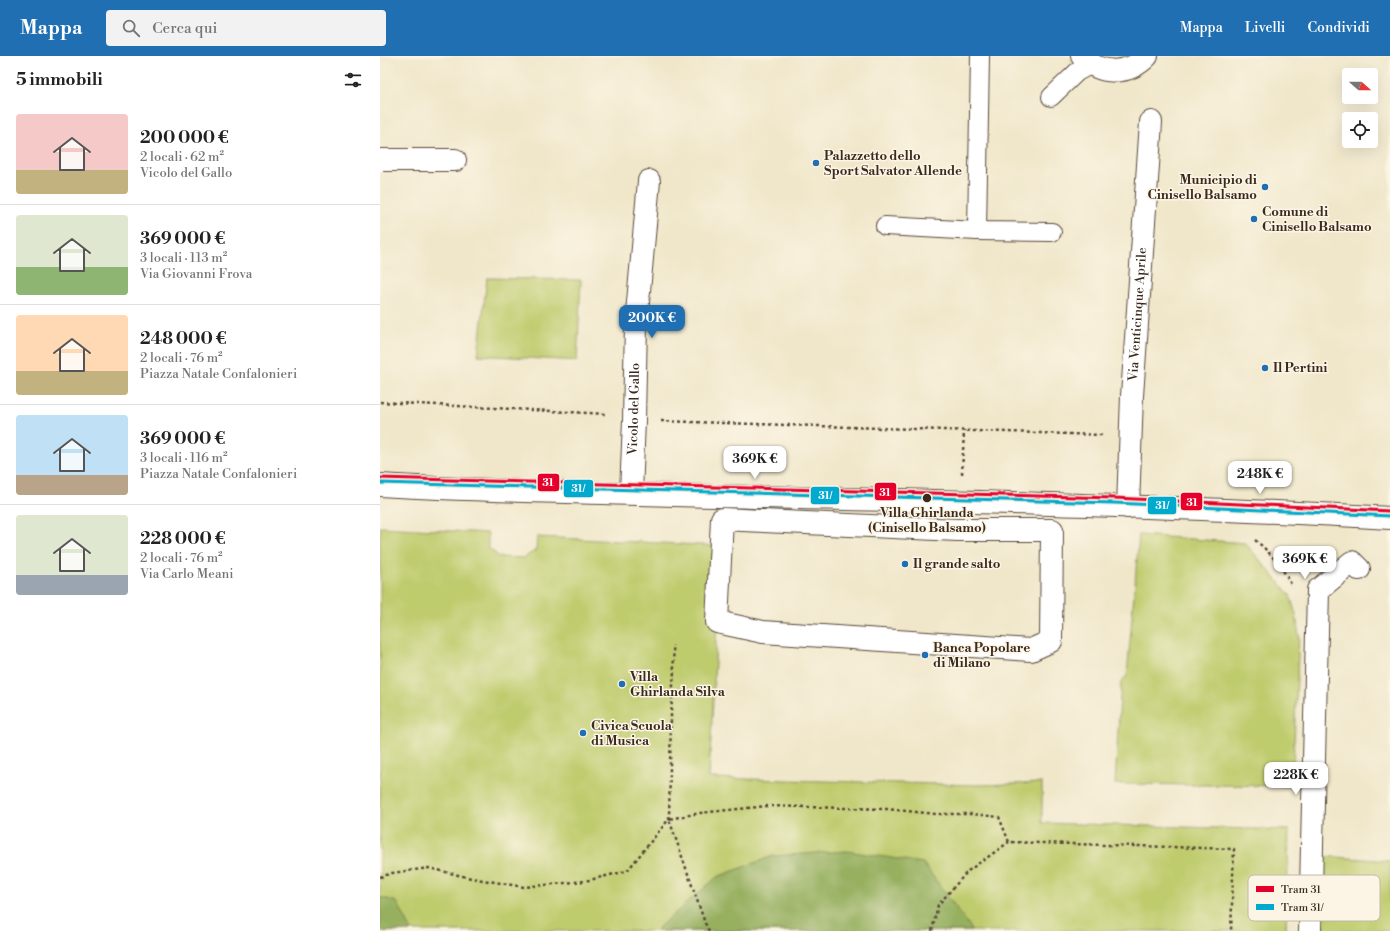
<!DOCTYPE html>
<html lang="it">
<meta charset="utf-8">
<style>
body{margin:0;font-family:"Libre Bodoni",serif;background:#f2f2f2;color:#222;height:100vh;display:flex;flex-direction:column;font-size:15px;white-space:nowrap}
*{box-sizing:border-box;margin:0}
p{font-size:13px;color:#767676}
.icon{flex:none;width:22px;height:22px;fill:none;stroke:currentColor;stroke-width:2;stroke-linecap:round;stroke-linejoin:round}
.map{position:relative;flex:1;overflow:hidden}
.side{display:flex;flex-direction:column;background:#fff;width:380px}
.side>*{flex:none}
.needle{width:26px;rotate:111deg}
.tools{position:absolute;left:962px;top:12px;display:grid;gap:8px}
.tools a{display:grid;place-items:center;width:36px;height:36px;border-radius:4px;background:#fff;box-shadow:0 4px 16px #0002;font-size:20px}
.price{position:absolute;translate:-50% -34px;padding:0 9px;border-radius:8px;background:#fff;color:#222;font-size:13px;line-height:26px;filter:drop-shadow(0 1px 2px #0008)}
.price::after{content:'';position:absolute;left:50%;top:24px;width:12px;height:9px;margin-left:-6px;background:inherit;clip-path:polygon(0 0,100% 0,50% 100%)}
.price.selected{background:#1f6fb2;color:#fff}
ul{padding:0;list-style:none}
li{display:flex;align-items:center;gap:12px;height:100px;padding:0 16px}
li+li{border-top:1px solid #e0e0e0}
li span{display:grid;place-items:center;flex:none;width:112px;height:80px;border-radius:4px;color:#555}
li>.icon{margin-inline-start:auto}
span .icon{width:48px;height:48px;fill:#fffc;stroke-width:1}
li b{font-size:17px}
h2{display:flex;justify-content:space-between;align-items:center;height:48px;padding:0 16px;font-size:17px}
header{display:flex;align-items:center;gap:24px;box-sizing:border-box;height:56px;padding:0 20px;background:#1f6fb2;color:#fff}
header strong{font-size:19px}
nav{display:flex;gap:22px;margin-inline-start:auto;font-size:14px}
.search{width:280px;height:36px;background:#f2f2f2;display:flex;align-items:center;gap:10px;box-sizing:border-box;padding:0 14px;border-radius:4px;color:#767676;font-size:15px}
main{display:flex;flex:1;min-height:0}
.map>svg:first-child{display:block}
.green{fill:#bfcc6e;stroke:#7d7b46}
.forest{fill:#97b061;stroke:#696d40}
.lines{fill:none;stroke-linecap:round;stroke-linejoin:round}
.lane-casing{stroke:#564638;stroke-width:20}
.street-casing{stroke:#564638;stroke-width:24}
.path{stroke:#564638;stroke-width:2.5;stroke-dasharray:3 3;stroke-linecap:butt}
.lane{stroke:#fff;stroke-width:18}
.street{stroke:#fff;stroke-width:22}
.tram-1-casing{stroke:#fcf5e5;stroke-width:6}
.tram-2-casing{stroke:#fcf5e5;stroke-width:6}
.tram-1{stroke:#e4002b;stroke-width:3}
.tram-2{stroke:#00a9ce;stroke-width:3}
.poi-dot{fill:#1f6fb2;stroke:#fcf5e5;stroke-width:1.5}
.stop-dot{fill:#3b2a1e;stroke:#fcf5e5;stroke-width:1.5}
.labels{text-anchor:middle;dominant-baseline:central;stroke-width:3;stroke-linejoin:round;paint-order:stroke}
.poi-label{font-size:13px;font-weight:bold;fill:#3b2a1e;stroke:#fcf5e5;text-anchor:start}
.street-label{font-size:13px;fill:#3b2a1e;stroke:#fcf5e5}
.stop-label{font-size:13px;font-weight:bold;fill:#3b2a1e;stroke:#fcf5e5}
.key{fill:#fcf5e5;stroke:#c2b8a9;stroke-width:1}
.key-label{font-size:11px;fill:#3b2a1e}
.line-badge{stroke:#fcf5e5;stroke-width:1.5}
.badge-label{font-size:11px;text-anchor:middle;font-weight:bold;fill:#fff}
</style>
<header>
<strong>Mappa</strong>
<div class="search"><svg class="icon" aria-label="search" viewBox="0 0 24 24"><circle cx="10" cy="10" r="6"/><path d="M15 15l6 6"/></svg>Cerca qui</div>
<nav><a>Mappa</a><a>Livelli</a><a>Condividi</a></nav>
</header>
<main>
<section class="side">
<h2>5 immobili<svg class="icon" aria-label="filters" viewBox="0 0 24 24"><path d="M4 7h16M4 17h16"/><circle cx="9" cy="7" r="2"/><circle cx="15" cy="17" r="2"/></svg></h2>
<ul>
<li><span style="background:linear-gradient(#f6c9c9 70%,#c2b280 0)"><svg class="icon" aria-label="home" viewBox="0 0 24 24"><path d="M3 11l9-7 9 7M6 9v11h12V9"/></svg></span><div><b>200 000 €</b><p>2 locali · 62 m²</p><p>Vicolo del Gallo</p></div></li>
<li><span style="background:linear-gradient(#dfe7d0 65%,#8fb573 0)"><svg class="icon" aria-label="home" viewBox="0 0 24 24"><path d="M3 11l9-7 9 7M6 9v11h12V9"/></svg></span><div><b>369 000 €</b><p>3 locali · 113 m²</p><p>Via Giovanni Frova</p></div></li>
<li><span style="background:linear-gradient(#ffd9b3 70%,#c2b280 0)"><svg class="icon" aria-label="home" viewBox="0 0 24 24"><path d="M3 11l9-7 9 7M6 9v11h12V9"/></svg></span><div><b>248 000 €</b><p>2 locali · 76 m²</p><p>Piazza Natale Confalonieri</p></div></li>
<li><span style="background:linear-gradient(#bfe0f5 75%,#b9a48a 0)"><svg class="icon" aria-label="home" viewBox="0 0 24 24"><path d="M3 11l9-7 9 7M6 9v11h12V9"/></svg></span><div><b>369 000 €</b><p>3 locali · 116 m²</p><p>Piazza Natale Confalonieri</p></div></li>
<li><span style="background:linear-gradient(#dfe7d0 75%,#9aa5b1 0)"><svg class="icon" aria-label="home" viewBox="0 0 24 24"><path d="M3 11l9-7 9 7M6 9v11h12V9"/></svg></span><div><b>228 000 €</b><p>2 locali · 76 m²</p><p>Via Carlo Meani</p></div></li>
</ul>
</section>
<div class="map">
<svg width="1010" height="875" viewBox="0 0 1010 875">
<rect width="100%" height="100%" fill="#fcf5e5"/>
<filter id="ink" filterUnits="userSpaceOnUse"><feTurbulence type="fractalNoise" baseFrequency=".025" numOctaves="2"/><feDisplacementMap in="SourceGraphic" scale="8" xChannelSelector="R" yChannelSelector="G"/><feConvolveMatrix kernelMatrix="1 2 1 2 8 2 1 2 1" color-interpolation-filters="sRGB"/></filter>
<filter id="wash" filterUnits="userSpaceOnUse"><feTurbulence type="fractalNoise" baseFrequency=".012" numOctaves="4" result="noise"/><feDisplacementMap in="SourceGraphic" scale="16" xChannelSelector="R" yChannelSelector="G"/><feGaussianBlur stdDeviation="0.9" result="paint"/><feColorMatrix in="noise" values="0 0 0 0 0 0 0 0 0 0 0 0 0 0 0 0 0 1.4 0 .05"/><feComposite in="paint" operator="in"/></filter>
<g filter="url(#wash)">
<rect width="100%" height="100%" fill="#f0e7ca"/>
<g class="green">
<path d="M107,222l94,2 -4,81 -99,-6z"/>
<path d="M0,471l108,6v14l11,10 25,1 12,-8 1,-13 184,9 -12,232 269,7 64,-2v40l247,7 -3,101h-906z"/>
<path d="M759,479l106,8 45,52 6,20 3,21 -7,150 -177,-2 6,-103 6,-5z"/>
<path d="M941,800l69,5v70h-69z"/>
</g>
<g class="forest">
<path d="M467,795l76,12 46,62 3,6h-314l1,-4 58,-50 56,-21z"/>
<path d="M0,841l17,5 13,25v4h-30z"/>
</g>
</g>
<g filter="url(#ink)">
<g class="lines">
<g class="lane-casing">
<g id="lane">
<path d="M671,41l26,-25 15,-8"/>
<path d="M505,170l92,5 75,1"/>
<path d="M597,175l3,-175"/>
</g>
</g>
<g class="street-casing">
<g id="street">
<path d="M702,0c18,20 47,19 65,0"/>
<path d="M0,104h75"/>
<path d="M0,429c98,6 196,7 294,10 239,6 478,9 716,23"/>
<path id="s1" d="M251,437l3,-73 2,-96 13,-143"/>
<path id="s2" d="M748,451l4,-111 19,-274"/>
<path d="M342,463l235,11h95l-1,111 -20,9 -268,-18 -46,-10z"/>
<path d="M930,875l8,-341 34,-28 7,7"/>
</g>
</g>
<g class="path">
<path d="M284,269l10,-1"/>
<path d="M0,346l227,12"/>
<path d="M281,365l441,14"/>
<path d="M582,418l2,-44"/>
<path d="M875,484c15,12 27,27 36,44"/>
<path d="M0,821l12,-4 37,-5 42,10 53,9 61,-6 42,-10 42,-52 2,-105 3,-43 -1,-26"/>
<path d="M329,875l-4,-8 -36,-104 31,-6 67,-7 120,3 49,5h36l27,3 10,25 225,7 -3,82"/>
<path d="M552,875l6,-26 30,-34 41,-29"/>
</g>
<use href="#lane" class="lane"/>
<use href="#street" class="street"/>
<g class="tram-1-casing">
<path id="tram-1" d="M0,422l734,20 276,13"/>
</g>
<g class="tram-2-casing">
<path id="tram-2" d="M0,427l734,20 276,13"/>
</g>
<use href="#tram-1" class="tram-1"/>
<use href="#tram-2" class="tram-2"/>
</g>
</g>
<g class="poi-dot">
<circle cx="436" cy="107" r="4"/>
<circle cx="885" cy="131" r="4"/>
<circle cx="874" cy="163" r="4"/>
<circle cx="885" cy="312" r="4"/>
<circle cx="525" cy="508" r="4"/>
<circle cx="545" cy="599" r="4"/>
<circle cx="242" cy="628" r="4"/>
<circle cx="203" cy="677" r="4"/>
</g>
<circle class="stop-dot" cx="547" cy="442" r="5"/>
<g class="labels">
<g class="poi-label">
<text x="444" y="100">Palazzetto dello<tspan x="444" dy="15">Sport Salvator Allende</tspan></text>
<text x="877" y="124" text-anchor="end">Municipio di<tspan x="877" dy="15">Cinisello Balsamo</tspan></text>
<text x="882" y="156">Comune di<tspan x="882" dy="15">Cinisello Balsamo</tspan></text>
<text x="893" y="312">Il Pertini</text>
<text x="533" y="508">Il grande salto</text>
<text x="553" y="592">Banca Popolare<tspan x="553" dy="15">di Milano</tspan></text>
<text x="250" y="621">Villa<tspan x="250" dy="15">Ghirlanda Silva</tspan></text>
<text x="211" y="670">Civica Scuola<tspan x="211" dy="15">di Musica</tspan></text>
</g>
<g class="street-label">
<text stroke="none"><textPath href="#s2" startOffset="193">Via Venticinque Aprile</textPath></text>
<text stroke="none"><textPath href="#s1" startOffset="84">Vicolo del Gallo</textPath></text>
</g>
<g class="stop-label">
<text x="547" y="457">Villa Ghirlanda<tspan x="547" dy="15">(Cinisello Balsamo)</tspan></text>
</g>
</g>
<rect x="868" y="819" width="132" height="46" rx="6" class="key"/>
<rect x="876" y="830" width="18" height="6" fill="#e4002b"/>
<rect x="876" y="848" width="18" height="6" fill="#00a9ce"/>
<g class="key-label">
<text x="901" y="837">Tram 31</text>
<text x="901" y="855">Tram 31/</text>
</g>
<g class="line-badge">
<rect x="157" y="417" width="23" height="19" rx="4" fill="#e4002b"/>
<rect x="183" y="423" width="31" height="19" rx="4" fill="#00a9ce"/>
<rect x="494" y="426" width="23" height="19" rx="4" fill="#e4002b"/>
<rect x="430" y="430" width="30" height="19" rx="4" fill="#00a9ce"/>
<rect x="800" y="436" width="23" height="19" rx="4" fill="#e4002b"/>
<rect x="767" y="440" width="30" height="19" rx="4" fill="#00a9ce"/>
</g>
<g class="badge-label">
<text x="168" y="430">31</text>
<text x="198" y="436">31/</text>
<text x="505" y="440">31</text>
<text x="445" y="443">31/</text>
<text x="812" y="450">31</text>
<text x="782" y="453">31/</text>
</g>
</svg>
<div class="tools">
<a><svg class="needle" viewBox="-14 -14 28 28"><path d="M0-13l5 13h-10z" fill="#e53935"/><path d="M0 13l5-13h-10z" fill="#767676"/></svg></a>
<a><svg class="icon" aria-label="locate" viewBox="0 0 24 24"><circle cx="12" cy="12" r="6"/><path d="M12 2v4M12 18v4M2 12h4M18 12h4"/></svg></a>
</div>
<b class="price selected" style="left:272px;top:283px">200K €</b>
<b class="price" style="left:375px;top:424px">369K €</b>
<b class="price" style="left:880px;top:439px">248K €</b>
<b class="price" style="left:925px;top:524px">369K €</b>
<b class="price" style="left:916px;top:740px">228K €</b>
</div>
</main>
